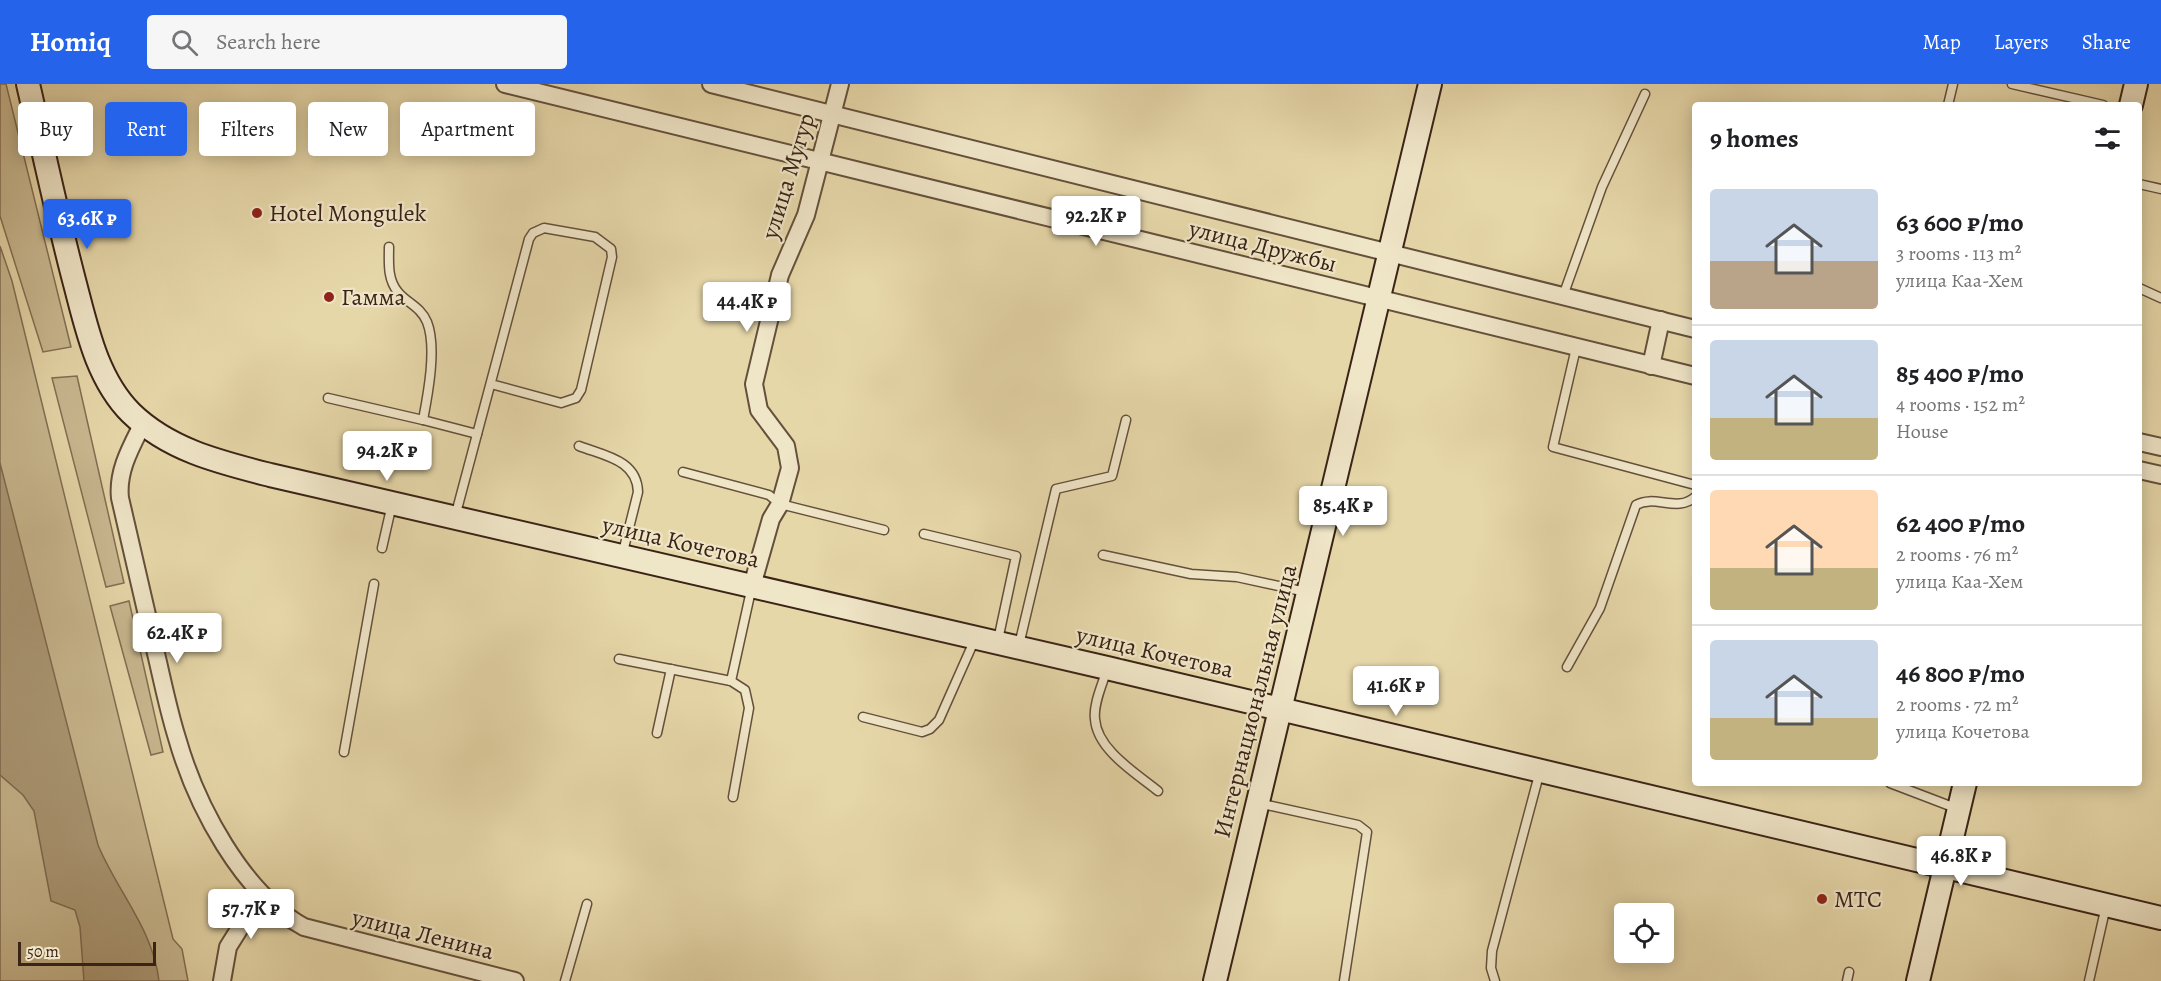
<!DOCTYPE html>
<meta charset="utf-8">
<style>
body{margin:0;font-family:Alegreya,serif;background:#f6f6f6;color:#202124;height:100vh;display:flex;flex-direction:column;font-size:22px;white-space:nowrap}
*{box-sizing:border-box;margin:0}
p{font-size:20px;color:#757577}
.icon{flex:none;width:33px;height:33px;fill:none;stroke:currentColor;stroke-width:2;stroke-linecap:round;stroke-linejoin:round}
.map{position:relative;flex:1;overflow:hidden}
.side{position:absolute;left:1692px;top:18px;width:450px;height:684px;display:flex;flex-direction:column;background:#fff;border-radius:6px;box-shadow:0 3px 15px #0003}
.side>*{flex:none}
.hud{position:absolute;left:18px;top:18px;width:570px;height:54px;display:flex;gap:12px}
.fabs{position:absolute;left:1614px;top:819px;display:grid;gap:12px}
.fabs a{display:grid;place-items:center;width:60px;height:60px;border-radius:6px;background:#fff;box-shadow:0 3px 15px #0003;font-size:30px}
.scale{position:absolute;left:18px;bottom:15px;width:138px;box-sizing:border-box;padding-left:6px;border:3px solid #3a2317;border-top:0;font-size:16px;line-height:21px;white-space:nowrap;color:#3a2317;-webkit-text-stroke:4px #efe5c7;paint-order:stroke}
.price{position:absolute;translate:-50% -51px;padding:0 14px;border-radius:6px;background:#fff;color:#222;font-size:20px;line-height:39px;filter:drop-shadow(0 2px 3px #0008)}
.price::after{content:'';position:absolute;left:50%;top:36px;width:18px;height:14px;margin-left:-9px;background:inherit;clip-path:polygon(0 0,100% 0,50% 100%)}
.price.active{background:#2563eb;color:#fff}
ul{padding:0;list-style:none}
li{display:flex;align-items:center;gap:18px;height:150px;padding:0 18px}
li+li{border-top:2px solid #e0e0e0}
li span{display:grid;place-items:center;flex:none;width:168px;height:120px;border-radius:6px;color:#555}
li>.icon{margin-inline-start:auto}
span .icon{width:72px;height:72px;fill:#fffc;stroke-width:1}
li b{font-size:26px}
h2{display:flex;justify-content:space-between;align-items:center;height:72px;padding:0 18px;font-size:26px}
.pill{padding:0 21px;border-radius:6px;background:#fff;box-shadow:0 3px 15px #0003;font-size:21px;line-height:54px}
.pill.active{background:#2563eb;color:#fff}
header{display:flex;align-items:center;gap:36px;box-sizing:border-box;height:84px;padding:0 30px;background:#2563eb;color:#fff}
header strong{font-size:28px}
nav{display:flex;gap:33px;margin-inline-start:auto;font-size:21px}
.search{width:420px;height:54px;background:#f6f6f6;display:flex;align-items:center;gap:15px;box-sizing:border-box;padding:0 21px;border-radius:6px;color:#757577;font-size:22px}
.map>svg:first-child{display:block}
.green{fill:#c9b890;stroke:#826e54;stroke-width:1.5}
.water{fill:#ac9a77;stroke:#7e6a51;stroke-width:1.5}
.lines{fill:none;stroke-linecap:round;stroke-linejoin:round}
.lane-casing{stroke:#65503c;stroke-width:11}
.street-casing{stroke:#65503c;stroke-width:20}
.secondary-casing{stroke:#3a2317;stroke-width:26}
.lane{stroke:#efe5c7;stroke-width:8}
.street{stroke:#efe5c7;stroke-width:16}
.secondary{stroke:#efe5c7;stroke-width:22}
.poi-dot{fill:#8f2418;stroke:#efe5c7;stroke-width:2}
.labels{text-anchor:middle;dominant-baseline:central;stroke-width:4.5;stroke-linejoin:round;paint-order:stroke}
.street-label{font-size:24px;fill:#3a2317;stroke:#efe5c7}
.poi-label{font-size:24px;fill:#3a2317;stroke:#efe5c7;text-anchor:start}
</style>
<header>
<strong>Homiq</strong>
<div class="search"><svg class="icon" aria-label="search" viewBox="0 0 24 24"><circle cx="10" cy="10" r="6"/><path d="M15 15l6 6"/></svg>Search here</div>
<nav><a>Map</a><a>Layers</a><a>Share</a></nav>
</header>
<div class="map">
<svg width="2161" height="897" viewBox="0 0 2161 897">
<rect width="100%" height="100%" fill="#e6d7a9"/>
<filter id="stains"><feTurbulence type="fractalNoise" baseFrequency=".00333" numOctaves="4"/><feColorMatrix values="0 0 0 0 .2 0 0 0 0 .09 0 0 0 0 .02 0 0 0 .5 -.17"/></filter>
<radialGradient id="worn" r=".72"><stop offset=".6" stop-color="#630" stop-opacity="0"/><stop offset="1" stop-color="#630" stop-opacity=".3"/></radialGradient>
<g class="green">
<path d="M0,0h6l65,263 -28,5 -43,-136z"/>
<path d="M0,162l12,35 161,658 9,10 6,32h-188z"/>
<path d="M77,292l47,207 -18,4 -54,-209z"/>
<path d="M129,517l34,151 -12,3 -41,-149z"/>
</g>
<path class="water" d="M0,379l98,382c19,46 55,84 61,136h-75l-4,-54 -5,-17 -24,-9 -17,-90 -11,-16 -23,-20z"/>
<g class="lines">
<g class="lane-casing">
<g id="lane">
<path d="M2012,0l91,21"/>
<path d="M1948,21l5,-21"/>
<path d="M2139,100l22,5"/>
<path d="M389,163c0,15 -2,32 9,45 9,11 23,15 29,30 10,25 1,72 -4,98l54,14"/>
<path d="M2139,204l22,10"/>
<path d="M1563,212l39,-109 43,-93"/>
<path d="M1576,264l-23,99 142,38"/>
<path d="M328,314l95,22"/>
<path d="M579,362c26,10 58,14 59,46l-16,64"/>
<path d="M683,388l86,23 11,9 104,26"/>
<path d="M455,433l74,-278 4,-6 11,-5 51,9 16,12 1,8 -31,133 -5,8 -15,5 -70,-19"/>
<path d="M924,450l92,22 -18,84"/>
<path d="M382,464l10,-44"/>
<path d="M1103,471l88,19 46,3 69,15"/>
<path d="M1019,561l37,-156 56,-13 14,-56"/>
<path d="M619,575l112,22 14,9 4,18 -16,89"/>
<path d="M1567,583l33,-59 36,-103c19,-11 41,8 59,-8"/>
<path d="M1107,585c-4,14 -14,35 -12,50 2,31 41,54 63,72"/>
<path d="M731,597l21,-95"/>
<path d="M863,633l59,15 8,-3 9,-9 36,-81"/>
<path d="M657,649l14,-64"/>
<path d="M344,668l30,-168"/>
<path d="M1890,699l68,26"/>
<path d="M1258,719l100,22 9,7 -23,149"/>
<path d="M565,897l22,-77"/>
<path d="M1495,897l-4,-13 1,-17 48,-180"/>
<path d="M1847,897l2,-9"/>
<path d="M2089,897l17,-75"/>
</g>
</g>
<g class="street-casing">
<g id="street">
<path d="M505,0l1190,292"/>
<path d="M711,0l984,245"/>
<path d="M1651,282l10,-46"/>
<path d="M143,339c-12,24 -26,48 -23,75 11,48 22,95 33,143 8,32 14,65 24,97 19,67 65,155 127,189l211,54"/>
<path d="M2139,358l22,5"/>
<path d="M2139,386l22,5"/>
<path d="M752,502l19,-67 9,-15 10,-36 -4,-22 -27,-36 -5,-26 26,-109 26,-60 34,-131"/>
<path d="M222,897l6,-34 33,-53"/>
</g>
</g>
<g class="secondary-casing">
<g id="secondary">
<path d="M28,0c15,65 29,131 46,196 12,45 22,98 57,133 38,37 88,49 139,62l837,193 1054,250"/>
<path d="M2131,21l5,-21"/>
<path d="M1215,897l215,-897"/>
<path d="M1918,897l47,-198"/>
</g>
</g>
<use href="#lane" class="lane"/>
<use href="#street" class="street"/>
<use href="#secondary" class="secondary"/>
</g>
<g class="poi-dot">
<circle cx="257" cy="129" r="6"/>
<circle cx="329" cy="213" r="6"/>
<circle cx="1822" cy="815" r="6"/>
</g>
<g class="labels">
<g class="street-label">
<text transform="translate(788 92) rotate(-73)">улица Мугур</text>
<text transform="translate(1263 162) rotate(14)">улица Дружбы</text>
<text transform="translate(681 458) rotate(13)">улица Кочетова</text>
<text transform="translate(1155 568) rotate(13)">улица Кочетова</text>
<text transform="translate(1255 617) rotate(-76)">Интернациональная улица</text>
<text transform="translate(423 850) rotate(14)">улица Ленина</text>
</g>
<g class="poi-label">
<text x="269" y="129">Hotel Mongulek</text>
<text x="341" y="213">Гамма</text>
<text x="1834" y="815">МТС</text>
</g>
</g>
<rect width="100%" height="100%" filter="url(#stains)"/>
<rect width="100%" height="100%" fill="url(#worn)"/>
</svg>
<div class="fabs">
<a><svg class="icon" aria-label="locate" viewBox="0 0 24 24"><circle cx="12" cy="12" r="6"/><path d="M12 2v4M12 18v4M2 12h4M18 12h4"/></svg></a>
</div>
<div class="scale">50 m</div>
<b class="price" style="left:1096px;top:163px">92.2K ₽</b>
<b class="price active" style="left:87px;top:166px">63.6K ₽</b>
<b class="price" style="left:747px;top:249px">44.4K ₽</b>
<b class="price" style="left:387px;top:398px">94.2K ₽</b>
<b class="price" style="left:1343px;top:453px">85.4K ₽</b>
<b class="price" style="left:177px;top:580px">62.4K ₽</b>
<b class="price" style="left:1396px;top:633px">41.6K ₽</b>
<b class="price" style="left:1961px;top:803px">46.8K ₽</b>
<b class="price" style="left:251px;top:856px">57.7K ₽</b>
<div class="hud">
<a class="pill">Buy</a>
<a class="pill active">Rent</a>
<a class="pill">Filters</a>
<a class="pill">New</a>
<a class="pill">Apartment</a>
</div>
<section class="side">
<h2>9 homes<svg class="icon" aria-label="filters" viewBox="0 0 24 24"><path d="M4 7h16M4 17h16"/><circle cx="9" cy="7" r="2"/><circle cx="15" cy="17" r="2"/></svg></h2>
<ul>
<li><span style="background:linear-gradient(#c9d6e8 60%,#b9a48a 0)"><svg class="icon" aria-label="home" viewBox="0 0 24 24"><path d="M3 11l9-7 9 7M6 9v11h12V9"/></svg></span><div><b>63 600 ₽/mo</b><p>3 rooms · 113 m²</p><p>улица Каа-Хем</p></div></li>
<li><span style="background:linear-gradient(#c9d6e8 65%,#c2b280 0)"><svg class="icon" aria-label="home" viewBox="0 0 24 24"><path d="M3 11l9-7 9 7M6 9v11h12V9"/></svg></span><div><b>85 400 ₽/mo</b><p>4 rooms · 152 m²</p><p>House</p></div></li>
<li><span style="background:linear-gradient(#ffd9b3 65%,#c2b280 0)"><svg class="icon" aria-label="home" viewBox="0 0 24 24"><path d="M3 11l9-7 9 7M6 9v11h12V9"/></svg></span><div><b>62 400 ₽/mo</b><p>2 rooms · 76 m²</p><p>улица Каа-Хем</p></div></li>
<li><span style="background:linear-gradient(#c9d6e8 65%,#c2b280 0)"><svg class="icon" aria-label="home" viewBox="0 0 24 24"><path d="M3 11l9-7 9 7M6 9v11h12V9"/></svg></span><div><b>46 800 ₽/mo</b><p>2 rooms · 72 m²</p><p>улица Кочетова</p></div></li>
</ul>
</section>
</div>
